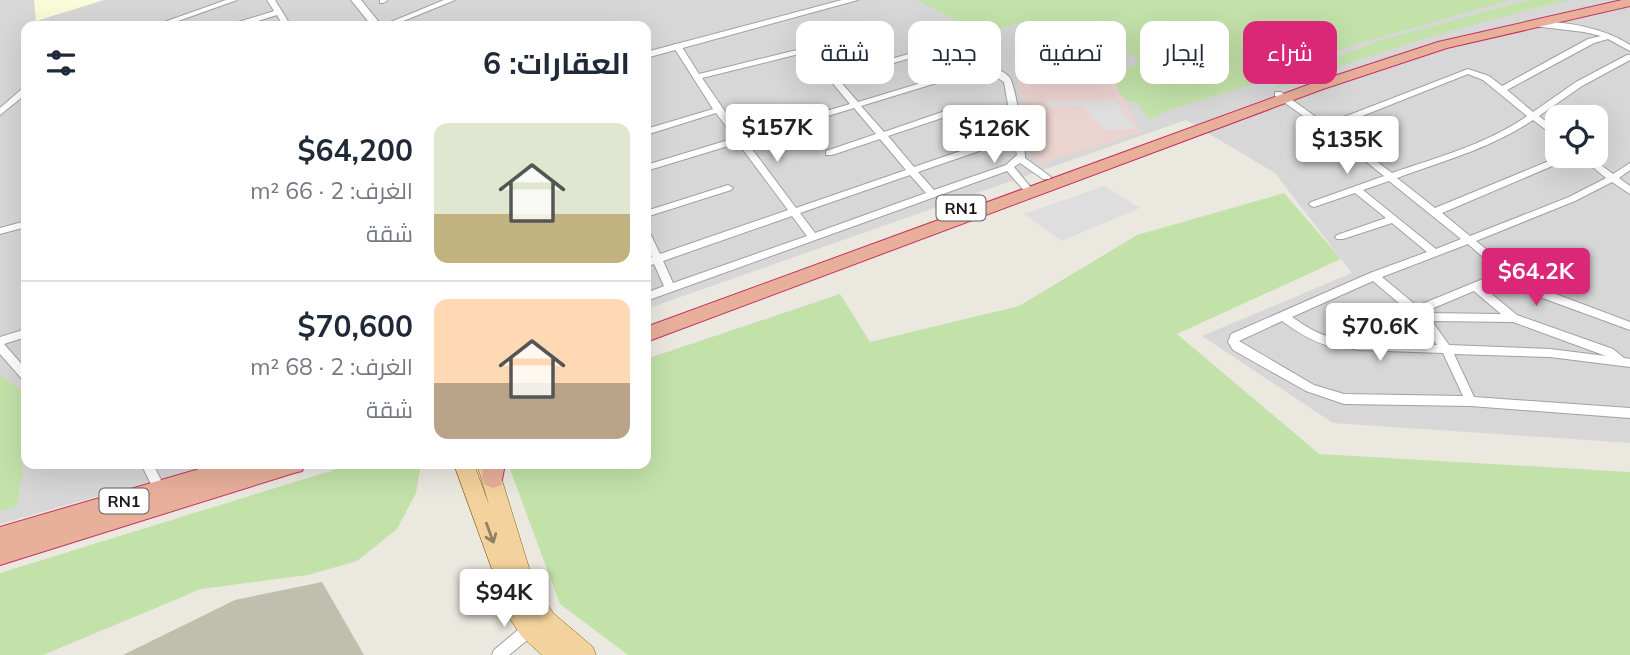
<!DOCTYPE html>
<html lang="ar">
<meta charset="utf-8">
<style>
body{margin:0;font-family:Mulish,Cairo,sans-serif;background:#f2f2f3;color:#1f2937;direction:rtl;height:100vh;display:flex;flex-direction:column;font-size:26px;white-space:nowrap}
*{box-sizing:border-box;margin:0}
p{font-size:23px;color:#747a83}
.icon{flex:none;width:38px;height:38px;fill:none;stroke:currentColor;stroke-width:2;stroke-linecap:round;stroke-linejoin:round}
.map{position:relative;flex:1;overflow:hidden;direction:ltr}
.panel{position:absolute;left:21px;top:21px;width:630px;height:448px;display:flex;flex-direction:column;background:#fff;border-radius:14px;box-shadow:0 7px 28px #0002;direction:rtl}
.panel>*{flex:none}
.banner{position:absolute;left:672px;top:21px;width:665px;height:63px;direction:rtl;display:flex;gap:14px}
.controls{position:absolute;left:1545px;top:105px;display:grid;gap:14px}
.controls a{display:grid;place-items:center;width:63px;height:63px;border-radius:14px;background:#fff;box-shadow:0 7px 28px #0002;font-size:35px}
.price{position:absolute;translate:-50% -60px;padding:0 16px;border-radius:7px;background:#fff;color:#222;font-size:23px;line-height:46px;filter:drop-shadow(0 2px 4px #0008)}
.price::after{content:'';position:absolute;left:50%;top:42px;width:21px;height:16px;margin-left:-10px;background:inherit;clip-path:polygon(0 0,100% 0,50% 100%)}
.price.current{background:#db2777;color:#fff}
ul{padding:0;list-style:none}
li{display:flex;align-items:center;gap:21px;height:175px;padding:0 21px}
li+li{border-top:2px solid #e0e1e3}
li span{display:grid;place-items:center;flex:none;width:196px;height:140px;border-radius:14px;color:#555}
li>.icon{margin-inline-start:auto}
span .icon{width:84px;height:84px;fill:#fffc;stroke-width:1}
li b{font-size:30px}
h2{display:flex;justify-content:space-between;align-items:center;height:84px;padding:0 21px;font-size:30px}
.chip{padding:0 24px;border-radius:14px;background:#fff;box-shadow:0 7px 28px #0002;font-size:24px;line-height:63px}
.chip.current{background:#db2777;color:#fff}
.map>svg:first-child{display:block}
.residential{fill:#d8d7d7;fill-rule:evenodd}
.commercial{fill:#ebd3d0}
.education{fill:#fafcd9}
.construction{fill:#bebfad}
.grass{fill:#c3e2a9}
.parking{fill:#dedede}
.lines{fill:none;stroke-linecap:round;stroke-linejoin:round}
.minor-casing{stroke:#a1a1a1;stroke-width:2}
.tertiary-casing{stroke:#a1a1a1;stroke-width:2}
.primary-casing{stroke:#85620c;stroke-width:1}
.trunk-casing{stroke:#c6315e;stroke-width:2}
.minor{fill:#fff;fill-rule:evenodd}
.tertiary{fill:#fff;fill-rule:evenodd}
.primary{fill:#f3d29d;fill-rule:evenodd}
.trunk{fill:#e8b09b;fill-rule:evenodd}
.oneway{stroke:#917f62}
.labels{text-anchor:middle;dominant-baseline:central;stroke-width:5;stroke-linejoin:round;paint-order:stroke}
.shield{fill:#fff;stroke:#5f5f5f;stroke-width:2}
.shield-label{font-size:16px;font-weight:bold;fill:#1a1a1a}
</style>
<div class="map">
<svg width="1630" height="655" viewBox="0 0 1630 655">
<rect width="100%" height="100%" fill="#ebe8e0"/>
<path class="residential" d="M0,0h1630v443l-297,-20 -131,-87 150,-63 -77,-100 -89,-53 -540,189v-283h-620v438h186l-212,60zM1558,117h38v39h-38z"/>
<path class="commercial" d="M1100,59l42,73 -105,33 -24,-103z"/>
<path class="education" d="M34,0h70l-68,21z"/>
<path class="construction" d="M322,582l42,73h-241l112,-55z"/>
<g class="grass">
<path d="M917,0h593l-160,46 -96,38 -82,25 -22,11 -13,-17 -12,-3 -12,-21 26,-17c-29,-30 -80,-43 -122,-38 -10,2 -21,7 -31,11z"/>
<path d="M1529,0h40c-99,23 -195,53 -292,88l-1,-5 102,-42z"/>
<path d="M1284,193l57,66 -164,75 142,120 311,18v183h-1002l-68,-51 -52,-140h138v-105l194,-65 30,48 149,-36 118,-71z"/>
<path d="M0,374l26,21v53l-9,58 -17,5z"/>
<path d="M353,464h68l-5,29 -19,36 -40,32 -49,14 -107,14 -158,66h-43v-82z"/>
</g>
<g class="parking">
<path d="M1115,101l22,28 -32,1 -23,-24 -36,1 -1,-5z"/>
<path d="M1104,186l36,22 -78,33 -38,-27z"/>
</g>
<g class="lines">
<g class="minor-casing">
<g id="minor">
<path d="M226,0h11l-73,26h-11z"/>
<path d="M267,0h8l16,26h-8l-6,-11 -35,11h-11l1,-2 42,-13z"/>
<path d="M380,0h8l-5,3h-3z"/>
<path d="M444,0h11l-64,26h-10z"/>
<path d="M1531,22c32,-2 74,6 99,23v6l-22,-12 -14,4 -87,47 26,22 43,-30 51,-27h3v5l-48,26 -43,30 19,15v8l-25,-19c-41,28 -90,41 -136,58l38,30 126,-52h11l-1,2 -129,55 28,23 99,-39 37,-19 -27,-22h10l24,18 17,-11v7l-11,8 11,8v8l-18,-12 -37,19 -99,40 36,29 33,20 85,32v8l-93,-34 -30,-19 -24,10 34,28 96,34 11,9 6,1v8l-80,-10 -96,-3 20,43 156,11v10l-159,-12 -127,-2 -38,-13 -73,-41 -5,-8 3,-8 139,-61 57,-21 -35,-29 -49,16h-6l-2,-2 2,-2 49,-17 -31,-25 -41,14 -3,-1 -2,-2 2,-2 73,-26 -35,-28 -74,-52v-4h6l45,32 142,-55 21,7 13,10 86,-47 13,-3 -17,-4 -50,-6 -4,-2zM1468,74l15,6 44,36c-40,28 -89,41 -135,57l-60,-45zM1389,181l72,58 -25,10 -73,-59zM1468,244l32,28 -83,34 -35,-29zM1373,281l34,29 -63,25 -1,4c-20,-1 -35,-11 -51,-22zM1474,291l27,23 -76,-1 -1,-1zM1414,315l5,5 18,25 -78,-3 -3,-3zM1282,321c14,10 29,20 47,25 9,2 19,0 28,4l86,3 20,43 -119,-2 -30,-9 -75,-44zM1432,321l81,1 93,34 -56,-7 -101,-4z"/>
<path d="M674,44h6l19,30 102,-25 33,26 78,-22 14,5 15,19 20,-6 -23,-19 1,-2h6l24,19c13,-2 32,-3 41,9 5,7 16,71 15,80l26,19 -2,2h-6l-23,-16 -6,4 19,23 2,2 -2,2h-6l-20,-23 -361,130v-8l18,-7 -10,-22 -8,3v-8l6,-2 -6,-13v-14l3,1 11,23 128,-44 -50,-67 -92,28v-6l89,-27 -19,-25 -70,22v-6l67,-20 -40,-63zM799,54l31,26 20,24 -108,32 -40,-58zM911,58l9,4 14,17 -76,23 -20,-23zM976,73l15,1 13,8 9,51 -99,34 -26,-31 66,-22v-4h-6l-64,22 -23,-26 105,-32zM854,108l22,26 -50,17v4h6l48,-16 26,31 -110,38 -50,-67zM1014,139l3,16 -11,10 -72,25 -16,-18zM910,175l16,18 -111,40 -15,-20zM792,216l15,20 -134,47 -10,-22z"/>
<path d="M23,88h3v6l-26,21v-7z"/>
<path d="M728,185l5,3 -2,2 -85,27v-6z"/>
<path d="M26,221v6l-26,7v-6z"/>
<path d="M26,329v8l-22,7 22,25v11l-4,-1 -22,-25v-17z"/>
<path d="M141,464h12l14,28 -2,4 -4,1 -4,-1z"/>
<path d="M530,622l5,2 2,5 -2,5 -26,21h-17l2,-5 31,-26z"/>
</g>
</g>
<g class="tertiary-casing">
<g id="tertiary">
<path d="M351,0h10l21,26h-10z"/>
<path d="M842,0h16l-212,58v-6z"/>
</g>
</g>
<g class="primary-casing">
<path id="primary" d="M454,464h20l15,41 -12,-41h20l37,120 19,29 40,34 3,8h-54l-20,-18 -12,-18z"/>
</g>
<g class="trunk-casing">
<g id="trunk">
<path d="M1622,0h8v6l-183,42 -124,41 -677,253v-15l667,-244 125,-41z"/>
<path d="M216,464h89l-3,7 -8,2 -294,92v-38z"/>
<path d="M483,464h22l-4,21 -8,3 -8,-3 -3,-7z"/>
</g>
</g>
<use href="#minor" class="minor"/>
<use href="#tertiary" class="tertiary"/>
<use href="#primary" class="primary"/>
<use href="#trunk" class="trunk"/>
</g>
<defs><path id="oneway-shaft" d="M-6 0H5M1.5-3L5.5 0L1.5 3" fill="none" stroke-width="1.6" stroke-linecap="round" stroke-linejoin="round" transform="scale(1.75)"/></defs>
<use class="oneway" href="#oneway-shaft" transform="translate(490 533) rotate(70)"/>
<g class="labels">
<g class="shield">
<rect x="936.5" y="195.5" width="49" height="25" rx="5"/>
<rect x="99.5" y="488.5" width="49" height="25" rx="5"/>
</g>
<g class="shield-label">
<text x="961" y="208">RN1</text>
<text x="124" y="501">RN1</text>
</g>
</g>
</svg>
<div class="controls">
<a><svg class="icon" aria-label="locate" viewBox="0 0 24 24"><circle cx="12" cy="12" r="6"/><path d="M12 2v4M12 18v4M2 12h4M18 12h4"/></svg></a>
</div>
<b class="price" style="left:777px;top:164px">$157K</b>
<b class="price" style="left:994px;top:165px">$126K</b>
<b class="price" style="left:1347px;top:176px">$135K</b>
<b class="price current" style="left:1536px;top:308px">$64.2K</b>
<b class="price" style="left:1380px;top:363px">$70.6K</b>
<b class="price" style="left:504px;top:629px">$94K</b>
<div class="banner">
<a class="chip current">شراء</a>
<a class="chip">إيجار</a>
<a class="chip">تصفية</a>
<a class="chip">جديد</a>
<a class="chip">شقة</a>
</div>
<section class="panel">
<h2>العقارات: 6<svg class="icon" aria-label="filters" viewBox="0 0 24 24"><path d="M4 7h16M4 17h16"/><circle cx="9" cy="7" r="2"/><circle cx="15" cy="17" r="2"/></svg></h2>
<ul>
<li><span style="background:linear-gradient(#dfe7d0 65%,#c2b280 0)"><svg class="icon" aria-label="home" viewBox="0 0 24 24"><path d="M3 11l9-7 9 7M6 9v11h12V9"/></svg></span><div><b>$64,200</b><p>الغرف: 2 · 66 m²</p><p>شقة</p></div></li>
<li><span style="background:linear-gradient(#ffd9b3 60%,#b9a48a 0)"><svg class="icon" aria-label="home" viewBox="0 0 24 24"><path d="M3 11l9-7 9 7M6 9v11h12V9"/></svg></span><div><b>$70,600</b><p>الغرف: 2 · 68 m²</p><p>شقة</p></div></li>
</ul>
</section>
</div>
